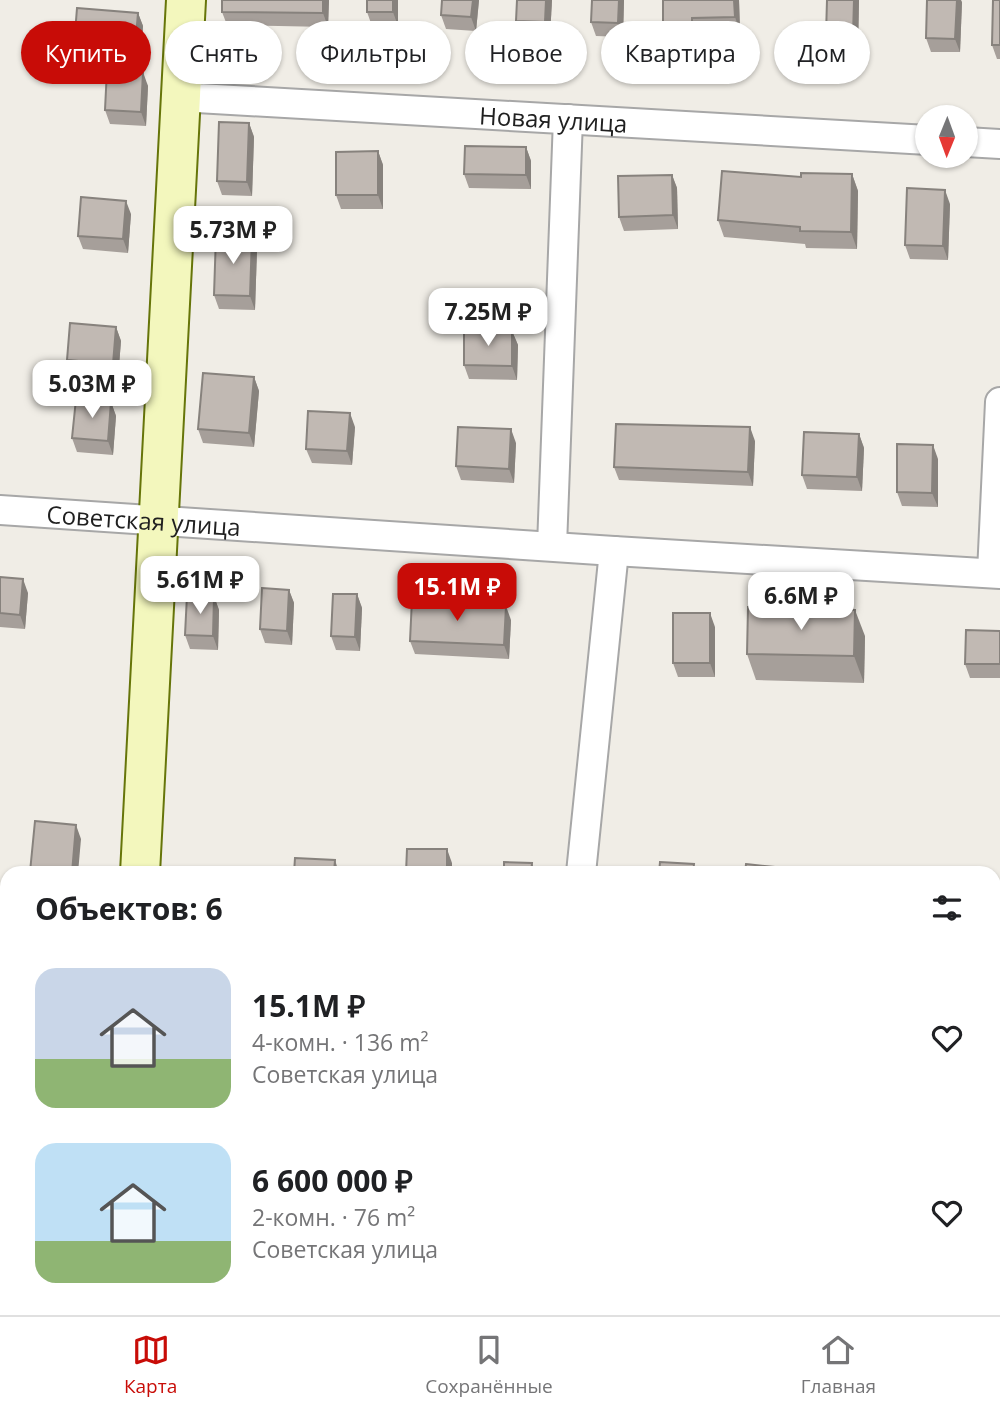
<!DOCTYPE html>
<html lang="ru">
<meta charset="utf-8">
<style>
body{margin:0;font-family:"Open Sans",sans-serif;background:#f6f6f6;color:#202124;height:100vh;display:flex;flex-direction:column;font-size:26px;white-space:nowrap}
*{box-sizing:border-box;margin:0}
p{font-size:23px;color:#757577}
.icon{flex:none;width:38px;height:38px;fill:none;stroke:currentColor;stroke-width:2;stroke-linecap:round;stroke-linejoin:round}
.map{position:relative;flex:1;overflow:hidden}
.drawer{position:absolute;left:0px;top:866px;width:1001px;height:450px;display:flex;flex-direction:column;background:#fff;border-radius:21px 21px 0 0;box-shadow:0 2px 5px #0004}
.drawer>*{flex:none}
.top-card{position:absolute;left:21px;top:21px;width:959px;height:63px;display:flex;gap:14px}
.needle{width:46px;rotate:181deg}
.fabs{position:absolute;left:915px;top:105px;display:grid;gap:14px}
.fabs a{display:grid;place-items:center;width:63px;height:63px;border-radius:50%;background:#fff;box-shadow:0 2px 5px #0004;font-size:35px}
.price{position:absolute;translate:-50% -60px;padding:0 16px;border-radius:14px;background:#fff;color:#222;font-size:23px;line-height:46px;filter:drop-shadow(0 2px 4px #0008)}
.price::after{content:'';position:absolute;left:50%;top:42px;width:21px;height:16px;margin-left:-10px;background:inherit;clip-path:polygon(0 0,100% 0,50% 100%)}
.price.selected{background:#c80c07;color:#fff}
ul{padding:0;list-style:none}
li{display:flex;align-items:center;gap:21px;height:175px;padding:0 35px}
li span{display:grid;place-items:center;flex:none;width:196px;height:140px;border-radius:21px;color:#555}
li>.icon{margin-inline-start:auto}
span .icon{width:84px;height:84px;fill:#fffc;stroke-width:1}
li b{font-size:30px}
h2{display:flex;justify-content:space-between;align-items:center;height:84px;padding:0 35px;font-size:30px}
.chip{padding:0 24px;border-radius:32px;background:#fff;box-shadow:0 2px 5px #0004;font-size:24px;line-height:63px}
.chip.selected{background:#c80c07;color:#fff}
.tab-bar{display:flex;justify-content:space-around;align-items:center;height:98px;border-top:2px solid #e0e0e0;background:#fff;font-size:19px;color:#757577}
.tab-bar a{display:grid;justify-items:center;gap:4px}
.tab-bar .selected{color:#c80c07}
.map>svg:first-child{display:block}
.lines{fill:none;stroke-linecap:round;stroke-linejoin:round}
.street-casing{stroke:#a7a7a7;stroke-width:32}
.secondary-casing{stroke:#667509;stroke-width:42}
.street{stroke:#fff;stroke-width:28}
.secondary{stroke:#f3f7bd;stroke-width:38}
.wall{fill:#a69f9a}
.shaded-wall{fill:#87827d}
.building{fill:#c1b9b3;stroke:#87827d;stroke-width:2}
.labels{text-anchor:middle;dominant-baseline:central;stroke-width:5;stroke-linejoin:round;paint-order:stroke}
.street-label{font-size:24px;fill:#202020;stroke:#fff}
</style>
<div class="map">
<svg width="1000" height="1315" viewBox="0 0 1000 1315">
<rect width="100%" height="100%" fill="#f0ede6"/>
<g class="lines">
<g class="street-casing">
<g id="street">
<path id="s1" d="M180,97l748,43"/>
<path d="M966,142l34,2"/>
<path id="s2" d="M0,510l614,41 386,23"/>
<path d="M552,546l16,-427"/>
<path d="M992,573l8,-171"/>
<path d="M581,873l33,-322"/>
<path d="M0,972h7"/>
<path d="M529,1315l1,-6"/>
</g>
</g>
<g class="secondary-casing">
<g id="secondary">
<path d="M140,873l46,-873"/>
<path d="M994,1034l6,1"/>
<path d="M0,1209l7,-1"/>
</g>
</g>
<use href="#street" class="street"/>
<use href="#secondary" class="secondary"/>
</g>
<g class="wall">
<path d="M329,0l-1,27 -101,-2 -5,-13z"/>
<path d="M367,0h31v26h-26l-5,-14z"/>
<path d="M442,0h37l-3,31 -30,-2 -5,-14z"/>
<path d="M517,0h35l-2,36 -29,-1 -5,-14z"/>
<path d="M624,0l-1,37 -27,-1 -5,-14z"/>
<path d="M739,0l1,31 -43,1v10h-29l-5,-14z"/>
<path d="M854,0h5l-1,50 -27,-1 -5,-14z"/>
<path d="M1000,0v59h-3l-5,-14z"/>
<path d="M962,2l-2,50h-29l-5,-14z"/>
<path d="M138,13l5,13 -4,46 9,14 -2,40 -36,-2 -5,-14 3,-48 -29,-2 -5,-14z"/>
<path d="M249,123l5,14 -2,59 -30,-1 -5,-14z"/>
<path d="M526,147l5,14v28l-62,-1 -5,-14z"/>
<path d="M378,151l5,14v44h-42l-5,-14z"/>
<path d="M852,174l6,17 -1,58 -51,-1 -1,-4 -81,-7 -6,-17 83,-43z"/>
<path d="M672,175l5,13 1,41 -54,2 -5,-14z"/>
<path d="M950,204l-2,56 -38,-1 -5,-14z"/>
<path d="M131,214l-3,39 -45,-4 -5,-13z"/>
<path d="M252,237l5,13 -2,60 -36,-1 -5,-14z"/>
<path d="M116,327l5,14 -3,37 -46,-4 -5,-14z"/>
<path d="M512,331l6,14 -1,35 -48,-1 -5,-14z"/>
<path d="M254,377l5,14 -5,56 -51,-4 -5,-14z"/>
<path d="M111,402l5,14 -3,39 -36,-3 -5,-14z"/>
<path d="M355,427l-3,38 -40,-2 -6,-14z"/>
<path d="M859,434l5,14 -2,43 -55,-2 -5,-14z"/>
<path d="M755,441l-2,45 -134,-6 -5,-13z"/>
<path d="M516,443l-2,40 -53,-3 -5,-14z"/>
<path d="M938,459v48l-36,-1 -5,-14z"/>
<path d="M0,577l28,16 -3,36 -25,-2z"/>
<path d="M289,590l5,13 -2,42 -27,-2 -5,-14z"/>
<path d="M357,594l5,14 -2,43 -24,-1 -5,-14z"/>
<path d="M214,596l5,14 -1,40 -28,-1 -5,-14z"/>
<path d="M511,620l-2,39 -94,-5 -5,-13z"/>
<path d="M715,627v50h-37l-5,-14z"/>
<path d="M1000,631v47h-30l-5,-14z"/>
<path d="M865,636l-1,47 -108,-3 -9,-26z"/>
<path d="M0,1012l7,1v60l-7,-1z"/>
<path d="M994,1090l6,1v56l-6,-1z"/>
<path d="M0,1261l44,48v6h-44z"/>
<path d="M84,1309h58v6h-56z"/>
</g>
<g class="shaded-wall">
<path d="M323,0h6l-1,27 -5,-14z"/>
<path d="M393,0h5v26l-5,-14z"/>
<path d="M473,0h6l-3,31 -5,-14z"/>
<path d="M546,0h6l-2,36 -5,-14z"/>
<path d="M619,0h5l-1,37 -5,-14z"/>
<path d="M734,0h5l1,31 -5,-14z"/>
<path d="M854,0h5l-1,50 -5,-14z"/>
<path d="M957,0h4l1,2 -2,50 -5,-13z"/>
<path d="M138,13l5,13 -5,59 -5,-14z"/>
<path d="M692,18l5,14v10l-5,-14z"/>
<path d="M143,72l5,14 -2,40 -5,-14z"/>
<path d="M249,123l5,14 -2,59 -5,-14z"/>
<path d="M526,147l5,14v28l-5,-14z"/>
<path d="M378,151l5,14v44l-5,-14z"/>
<path d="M852,174l6,17 -1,58 -6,-17z"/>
<path d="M672,175l5,13 1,41 -5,-14z"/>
<path d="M945,190l5,14 -2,56 -5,-14z"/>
<path d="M126,201l5,13 -3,39 -5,-14z"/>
<path d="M252,237l5,13 -2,60 -5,-14z"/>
<path d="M116,327l5,14 -3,37 -5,-14z"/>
<path d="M512,331l6,14 -1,35 -5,-14z"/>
<path d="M254,377l5,14 -5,56 -5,-14z"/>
<path d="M111,402l5,14 -3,39 -5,-14z"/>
<path d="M350,413l5,14 -3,38 -5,-14z"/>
<path d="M750,427l5,14 -2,45 -5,-14z"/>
<path d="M511,429l5,14 -2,40 -5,-14z"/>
<path d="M859,434l5,14 -2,43 -5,-14z"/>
<path d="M933,445l5,14v48l-6,-14z"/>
<path d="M23,579l5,14 -3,36 -5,-14z"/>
<path d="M289,590l5,13 -2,42 -5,-14z"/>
<path d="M357,594l5,14 -2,43 -5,-14z"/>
<path d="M214,596l5,14 -1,40 -5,-14z"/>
<path d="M506,606l5,14 -2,39 -5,-14z"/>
<path d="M855,610l10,26 -1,47 -10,-27z"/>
<path d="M710,613l5,14v50l-5,-14z"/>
<path d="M76,825l5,14 -3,34h-6z"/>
<path d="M447,849l5,14v10h-5z"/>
<path d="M335,860l4,13h-5z"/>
<path d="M532,863l3,10h-4z"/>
<path d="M994,907l2,7 -2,41z"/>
<path d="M38,1309h6v6h-7z"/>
<path d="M133,1309h9v6h-10z"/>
</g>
<g class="building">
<path d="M222,0h101v13l-101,-1z"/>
<rect x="367" y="0" width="26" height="12"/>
<path d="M442,0h31l-2,17 -30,-2z"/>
<path d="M517,0h29l-1,22 -29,-1z"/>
<path d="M592,0h27l-1,23 -27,-1z"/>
<path d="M663,0h71l1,17 -43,1v10h-29z"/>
<path d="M827,0h27l-1,36 -27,-1z"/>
<path d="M927,0h30l-2,39 -29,-1z"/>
<path d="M993,0h7v45h-8z"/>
<path d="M77,8l61,5 -5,58 10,1 -2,40 -36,-2 3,-61 -34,-3z"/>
<path d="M219,122l30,1 -2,59 -30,-1z"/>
<path d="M465,146l61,1v28l-62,-1z"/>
<path d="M378,151v44h-42v-43z"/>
<path d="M722,171l79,6v-4l51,1 -1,58 -51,-1v-4l-82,-7z"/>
<path d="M672,175l1,40 -54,2 -1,-41z"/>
<path d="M907,188l38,2 -2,56 -38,-1z"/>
<path d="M81,197l45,4 -3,38 -45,-3z"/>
<path d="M216,235l36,2 -2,59 -36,-1z"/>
<path d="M70,323l46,4 -3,37 -46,-4z"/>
<path d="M464,330l48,1v35l-48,-1z"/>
<path d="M203,373l51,4 -5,56 -51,-4z"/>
<path d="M76,399l35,3 -3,39 -36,-3z"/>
<path d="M308,411l42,2 -3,38 -41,-2z"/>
<path d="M616,424l134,3 -2,45 -134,-5z"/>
<path d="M458,427l53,2 -2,40 -53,-3z"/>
<path d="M804,432l55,2 -2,43 -55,-2z"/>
<path d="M897,444l36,1 -1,48 -35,-1z"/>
<path d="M0,577l23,2 -3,36 -20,-2z"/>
<path d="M262,588l27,2 -2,41 -27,-2z"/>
<path d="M333,594h24l-2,43 -24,-1z"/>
<path d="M187,595l27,1 -1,40 -28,-1z"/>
<path d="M412,599l94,7 -2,39 -94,-4z"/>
<path d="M748,607l107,3 -1,46 -107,-2z"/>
<rect x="673" y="613" width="37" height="50"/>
<path d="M966,630l34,1v33h-35z"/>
<path d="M35,821l41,4 -4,48 -42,-1z"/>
<path d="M407,849h40v24h-41z"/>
<path d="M295,858l40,2 -1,13h-40z"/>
<path d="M504,862l28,1 -1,10h-27z"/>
<path d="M660,862l34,2 -1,9h-34z"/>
<path d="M746,864l28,3 -1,6h-28z"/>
<path d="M0,1012l7,1v46h-7z"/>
<path d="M994,1090l6,1v35l-2,8 -4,-1z"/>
<path d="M0,1261l7,1v47h31l-1,5 -37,-3z"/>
<path d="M90,1309h43l-1,6h-42z"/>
</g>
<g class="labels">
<g class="street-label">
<text stroke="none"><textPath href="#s1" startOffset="374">Новая улица</textPath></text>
<text stroke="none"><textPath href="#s2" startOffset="144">Советская улица</textPath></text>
</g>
</g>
</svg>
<div class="fabs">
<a><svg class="needle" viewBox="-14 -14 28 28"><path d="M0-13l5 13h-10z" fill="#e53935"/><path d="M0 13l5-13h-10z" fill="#757577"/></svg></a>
</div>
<b class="price" style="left:233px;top:266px">5.73M ₽</b>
<b class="price" style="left:488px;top:348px">7.25M ₽</b>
<b class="price" style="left:92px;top:420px">5.03M ₽</b>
<b class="price" style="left:200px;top:616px">5.61M ₽</b>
<b class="price selected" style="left:457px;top:623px">15.1M ₽</b>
<b class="price" style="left:801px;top:632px">6.6M ₽</b>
<div class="top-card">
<a class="chip selected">Купить</a>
<a class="chip">Снять</a>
<a class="chip">Фильтры</a>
<a class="chip">Новое</a>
<a class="chip">Квартира</a>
<a class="chip">Дом</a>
</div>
<section class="drawer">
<h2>Объектов: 6<svg class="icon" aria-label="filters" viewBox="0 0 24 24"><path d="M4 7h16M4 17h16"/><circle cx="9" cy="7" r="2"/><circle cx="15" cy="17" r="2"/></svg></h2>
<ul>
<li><span style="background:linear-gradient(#c9d6e8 65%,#8fb573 0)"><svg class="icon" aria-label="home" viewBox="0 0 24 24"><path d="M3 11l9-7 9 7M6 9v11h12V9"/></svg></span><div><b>15.1M ₽</b><p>4-комн. · 136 m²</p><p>Советская улица</p></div><svg class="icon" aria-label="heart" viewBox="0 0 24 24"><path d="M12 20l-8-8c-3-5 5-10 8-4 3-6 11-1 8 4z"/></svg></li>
<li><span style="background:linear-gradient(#bfe0f5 70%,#8fb573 0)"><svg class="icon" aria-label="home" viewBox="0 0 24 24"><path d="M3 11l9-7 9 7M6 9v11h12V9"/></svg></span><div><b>6 600 000 ₽</b><p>2-комн. · 76 m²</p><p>Советская улица</p></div><svg class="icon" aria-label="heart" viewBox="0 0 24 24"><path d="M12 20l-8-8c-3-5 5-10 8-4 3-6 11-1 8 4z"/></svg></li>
</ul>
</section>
</div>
<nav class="tab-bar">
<a class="selected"><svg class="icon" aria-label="map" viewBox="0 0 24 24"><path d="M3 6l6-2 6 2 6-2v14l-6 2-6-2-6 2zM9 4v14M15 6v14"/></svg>Карта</a>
<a><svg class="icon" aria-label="saved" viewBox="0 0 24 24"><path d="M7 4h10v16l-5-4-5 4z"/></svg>Сохранённые</a>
<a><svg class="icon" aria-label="home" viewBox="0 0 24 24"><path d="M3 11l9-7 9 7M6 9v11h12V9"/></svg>Главная</a>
</nav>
